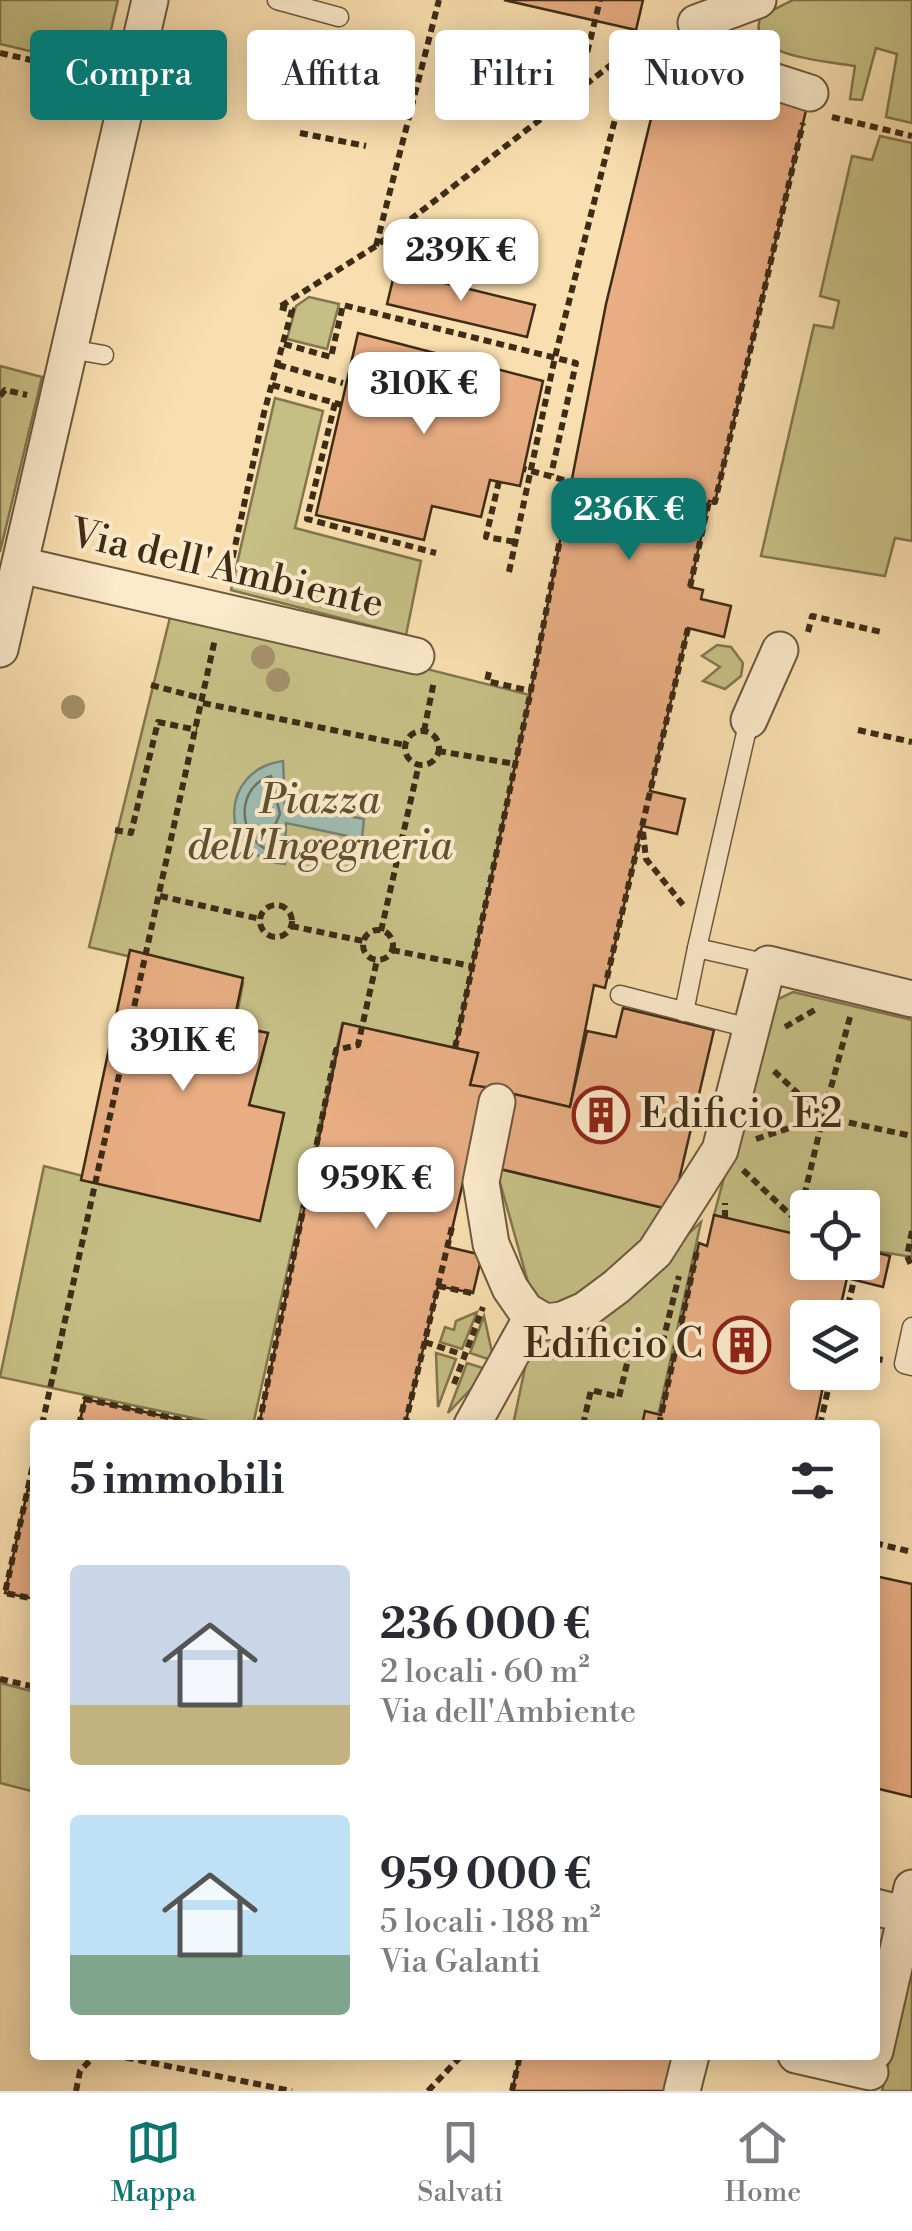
<!DOCTYPE html>
<html lang="it">
<meta charset="utf-8">
<style>
body{margin:0;font-family:"Libre Bodoni",serif;background:#f2f2f3;color:#2b2b33;height:100vh;display:flex;flex-direction:column;font-size:38px;white-space:nowrap}
*{box-sizing:border-box;margin:0}
p{font-size:32px;color:#7c7c81}
.icon{flex:none;width:55px;height:55px;fill:none;stroke:currentColor;stroke-width:2;stroke-linecap:round;stroke-linejoin:round}
.map{position:relative;flex:1;overflow:hidden}
.panel{position:absolute;left:30px;top:1420px;width:850px;height:640px;display:flex;flex-direction:column;background:#fff;border-radius:10px;box-shadow:0 5px 25px #0003}
.panel>*{flex:none}
.guide{position:absolute;left:30px;top:30px;width:852px;height:90px;display:flex;gap:20px}
.fabs{position:absolute;left:790px;top:1190px;display:grid;gap:20px}
.fabs a{display:grid;place-items:center;width:90px;height:90px;border-radius:10px;background:#fff;box-shadow:0 5px 25px #0003;font-size:50px}
.price{position:absolute;translate:-50% -85px;padding:0 22px;border-radius:20px;background:#fff;color:#222;font-size:32px;line-height:65px;filter:drop-shadow(0 2px 5px #0008)}
.price::after{content:'';position:absolute;left:50%;top:60px;width:30px;height:22px;margin-left:-15px;background:inherit;clip-path:polygon(0 0,100% 0,50% 100%)}
.price.current{background:#0f766e;color:#fff}
ul{padding:0;list-style:none}
li{display:flex;align-items:center;gap:30px;height:250px;padding:0 40px}
li span{display:grid;place-items:center;flex:none;width:280px;height:200px;border-radius:10px;color:#555}
li>.icon{margin-inline-start:auto}
span .icon{width:120px;height:120px;fill:#fffc;stroke-width:1}
li b{font-size:42px}
h2{display:flex;justify-content:space-between;align-items:center;height:120px;padding:0 40px;font-size:42px}
.pill{padding:0 35px;border-radius:10px;background:#fff;box-shadow:0 5px 25px #0003;font-size:35px;line-height:90px}
.pill.current{background:#0f766e;color:#fff}
.menu{display:flex;justify-content:space-around;align-items:center;height:140px;border-top:2px solid #e1e1e2;background:#fff;font-size:28px;color:#7c7c81}
.menu a{display:grid;justify-items:center;gap:5px}
.menu .current{color:#0f766e}
.map>svg:first-child{display:block}
.green{fill:#c6bf85;stroke:#82764e;stroke-width:2.5}
.water{fill:#9ebcb1;stroke:#788273;stroke-width:2.5}
.lines{fill:none;stroke-linecap:round;stroke-linejoin:round}
.shore{stroke:#6e7464;stroke-width:2.5}
.building{fill:#e8ad83;stroke:#3e2c17;stroke-width:2.5}
.lane-casing{stroke:#6d593d;stroke-width:21}
.street-casing{stroke:#6d593d;stroke-width:39}
.path{stroke:#3e2c17;stroke-width:6;stroke-dasharray:8 5;stroke-linecap:butt}
.lane{stroke:#fbeacb;stroke-width:18}
.street{stroke:#fbeacb;stroke-width:35}
.tree{fill:#a5916a}
.labels{text-anchor:middle;dominant-baseline:central;stroke-width:8;stroke-linejoin:round;paint-order:stroke}
.street-label{font-size:40px;fill:#3e2c17;stroke:#fbeacb}
.park-label{font-size:40px;font-style:italic;fill:#605132;stroke:#fbeacb}
.poi-label{font-size:40px;fill:#3e2c17;stroke:#fbeacb;text-anchor:start}
</style>
<div class="map">
<svg width="912" height="2091" viewBox="0 0 912 2091">
<rect width="100%" height="100%" fill="#f9dfaf"/>
<filter id="stains"><feTurbulence type="fractalNoise" baseFrequency=".002" numOctaves="4"/><feColorMatrix values="0 0 0 0 .2 0 0 0 0 .09 0 0 0 0 .02 0 0 0 .5 -.17"/></filter>
<radialGradient id="worn" r=".72"><stop offset=".6" stop-color="#630" stop-opacity="0"/><stop offset="1" stop-color="#630" stop-opacity=".3"/></radialGradient>
<g class="green">
<path d="M0,0h118l-16,68 -102,-24z"/>
<path d="M793,0h119v123l-26,-6 11,-63 -21,-6 -14,52 -12,-1 5,-33c-27,-5 -112,-8 -94,-50z"/>
<path d="M880,136l32,7v398l-17,-3 -10,38 -124,-20 53,-231 19,3 6,-27 -19,-5 32,-140 20,4z"/>
<path d="M309,297l30,7 -12,45 -40,-10 9,-33z"/>
<path d="M0,366l42,11 -42,175z"/>
<path d="M275,398l48,13 -28,117 126,33 -15,74 -175,-45z"/>
<path d="M173,605l357,90 -75,353 -113,-24 -89,401h-27l-226,-48 44,-211 215,55 25,-107 -35,-9 19,-72 -33,-8 8,-42 -154,-36z"/>
<path d="M717,645l14,2 12,16 -2,13 -16,13 -22,-8 17,-14 -18,-11z"/>
<path d="M793,992l119,28v237l-49,-8 -1,-41h-54l-1,29 -93,-22 55,-206 7,-9z"/>
<path d="M496,1168l176,42 -23,29 -82,64 -12,4 -18,-9 -8,-12z"/>
<path d="M701,1222l-45,203h-143l16,-76 5,-9 129,-83z"/>
<path d="M477,1312l-15,37 -22,-7 5,-15 9,3 2,-9z"/>
<path d="M484,1316l10,45 -24,-8z"/>
<path d="M436,1353l20,6 -18,48z"/>
<path d="M467,1363l22,7 -41,43z"/>
<path d="M0,1683l35,9v100l-35,-9z"/>
<path d="M912,1960v131h-30z"/>
</g>
<path class="water" d="M283,761l2,43 79,15 -2,20 -76,-16 -1,41c-69,-7 -66,-95 -2,-103z"/>
<g class="lines">
<path class="shore" d="M271,776l9,38 -5,11v23l-5,3c-33,-13 -35,-64 1,-75z"/>
</g>
<g class="building">
<path d="M504,0h139l-7,30z"/>
<path d="M631,49l179,44 -95,409 -6,-1 -19,86 13,3 -2,9 30,7 -7,31 -36,-9 -38,163 35,8 -8,35 -35,-8 -37,162 -11,-3 -24,122 -100,-22 8,-32 -23,-5 75,-353 76,-391 49,-202 -31,-8z"/>
<path d="M395,271l140,34 -8,32 -140,-33z"/>
<path d="M358,333l185,48 -23,105 -30,-6 -9,37 -49,-11 -8,34 -108,-25z"/>
<path d="M130,950l113,28 -10,48 35,7 -19,72 35,8 -24,108 -179,-41z"/>
<path d="M623,1008l91,22 -42,180 -176,-42 18,-74 56,13 17,-76 29,6z"/>
<path d="M343,1023l135,30 -8,32 15,2 -37,160 34,8 -9,38 -35,-7 -33,139h-146z"/>
<path d="M714,1215l94,22v25h54v-13l28,7 -7,31 -36,-9 -9,40h-30v54h18l-11,53h-173l3,-14 16,4 38,-172 8,3z"/>
<path d="M85,1399l120,26h-126z"/>
<path d="M28,1488l7,2v109l-30,-6z"/>
<path d="M875,1576l37,8v213l-37,-9z"/>
<path d="M520,2055h153l-8,36h-153z"/>
</g>
<g class="lines">
<g class="lane-casing">
<g id="lane">
<path d="M277,0l62,17"/>
<path d="M70,349l34,6"/>
<path d="M749,720l-52,228 71,16"/>
<path d="M620,995l133,34"/>
<path d="M684,1012l13,-64"/>
<path d="M912,1327l-8,37 8,2"/>
</g>
</g>
<g class="street-casing">
<g id="street">
<path d="M758,0l-62,23 14,33 7,7 93,30"/>
<path d="M20,565l396,91"/>
<path d="M0,649l150,-649"/>
<path d="M749,720l31,-70"/>
<path d="M497,1102l-16,80 10,62 19,44 16,23 19,11 17,-2 23,-10 31,-23 39,-35 65,-102 48,-186 144,35"/>
<path d="M472,1425l61,-110"/>
<path d="M875,1907l31,8"/>
<path d="M875,2051l37,-163"/>
<path d="M796,2055l74,17"/>
<path d="M682,2091l9,-36"/>
</g>
</g>
<g class="path">
<path d="M0,53l101,23"/>
<path d="M578,90l22,-90"/>
<path d="M832,117l80,19"/>
<path d="M300,133l66,13"/>
<path d="M376,246l63,-246"/>
<path d="M281,306l95,-60 257,-198 28,8 12,-11"/>
<path d="M284,344l47,13 12,-52 233,58 -25,112"/>
<path d="M278,365l65,18"/>
<path d="M272,385l70,20"/>
<path d="M0,396l5,-6 22,5"/>
<path d="M335,403l-28,116 129,34"/>
<path d="M499,481l-13,56 30,5"/>
<path d="M509,572l46,-215 78,-309"/>
<path d="M227,583l37,-170 28,-103 -12,-3"/>
<path d="M690,587l19,-86 6,1 88,-379"/>
<path d="M808,632l4,-16 69,16"/>
<path d="M489,672l-2,9 44,10"/>
<path d="M151,685l53,14"/>
<path d="M203,703l202,42"/>
<path d="M858,730l54,12"/>
<path d="M424,731l10,-50"/>
<circle cx="422" cy="748" r="17"/>
<path d="M438,751l77,13"/>
<path d="M115,830l16,3 27,-111 39,8"/>
<path d="M643,832l3,27 38,47"/>
<path d="M160,896l100,23"/>
<circle cx="276" cy="921" r="16"/>
<path d="M291,926l72,15"/>
<circle cx="378" cy="945" r="15"/>
<path d="M381,931l38,-167"/>
<path d="M392,950l79,16"/>
<path d="M607,978l81,-350"/>
<path d="M850,1017l-27,100 89,19"/>
<path d="M785,1027l33,-19"/>
<path d="M455,1048l75,-353 41,-213 -47,-13"/>
<path d="M774,1071l49,46"/>
<path d="M756,1139l67,-22 -25,105"/>
<path d="M743,1170l55,52 -1,8 11,2"/>
<path d="M725,1218v-15"/>
<path d="M912,1231l-5,25 5,11"/>
<path d="M438,1286l38,8"/>
<path d="M845,1318l9,-38"/>
<path d="M425,1342l42,14"/>
<path d="M862,1356l21,4"/>
<path d="M454,1384l29,-77"/>
<path d="M42,1425l173,-786"/>
<path d="M79,1425l6,-26 120,26"/>
<path d="M259,1425l77,-375 22,-5 19,-85"/>
<path d="M405,1425l47,-198"/>
<path d="M583,1425l8,-35 28,7 12,-50 29,6 19,-77"/>
<path d="M659,1425l38,-174"/>
<path d="M820,1425l12,-53"/>
<path d="M28,1488l7,-33"/>
<path d="M35,1490l-7,-2 -23,105 30,6"/>
<path d="M875,1543l37,9"/>
<path d="M0,1679l35,8"/>
<path d="M113,2055l179,36"/>
<path d="M76,2091l4,-20 15,-16"/>
<path d="M428,2091l34,-36"/>
<path d="M512,2091l8,-36"/>
</g>
<use href="#lane" class="lane"/>
<use href="#street" class="street"/>
</g>
<g class="tree">
<circle cx="263" cy="657" r="12"/>
<circle cx="278" cy="680" r="12"/>
<circle cx="73" cy="707" r="12"/>
</g>
<defs>
<g id="building-ring" transform="scale(2.875)"><circle r="9.5" fill="#fbeacb" stroke="#8f2418" stroke-width="1.5"/><path d="M-4-6H4V6H1V3H-1V6H-4ZM-2.5-4.3h1.7v1.8h-1.7ZM.8-4.3h1.7v1.8H.8ZM-2.5-1h1.7V.8h-1.7ZM.8-1h1.7V.8H.8Z" fill="#8f2418"/></g>
</defs>
<g fill-rule="evenodd">
<use href="#building-ring" x="601" y="1115"/>
<use href="#building-ring" x="742" y="1345"/>
</g>
<g class="labels">
<g class="street-label">
<text transform="translate(227 569) rotate(13)">Via dell'Ambiente</text>
</g>
<g class="park-label">
<text x="320" y="801">Piazza<tspan x="320" dy="46">dell'Ingegneria</tspan></text>
</g>
<g class="poi-label">
<text x="640" y="1115">Edificio E2</text>
<text x="703" y="1345" text-anchor="end">Edificio C</text>
</g>
</g>
<rect width="100%" height="100%" filter="url(#stains)"/>
<rect width="100%" height="100%" fill="url(#worn)"/>
</svg>
<div class="fabs">
<a><svg class="icon" aria-label="locate" viewBox="0 0 24 24"><circle cx="12" cy="12" r="6"/><path d="M12 2v4M12 18v4M2 12h4M18 12h4"/></svg></a>
<a><svg class="icon" aria-label="layers" viewBox="0 0 24 24"><path d="M12 4l9 5-9 5-9-5zM3 14l9 5 9-5"/></svg></a>
</div>
<b class="price" style="left:461px;top:304px">239K €</b>
<b class="price" style="left:424px;top:437px">310K €</b>
<b class="price current" style="left:629px;top:563px">236K €</b>
<b class="price" style="left:183px;top:1094px">391K €</b>
<b class="price" style="left:376px;top:1232px">959K €</b>
<div class="guide">
<a class="pill current">Compra</a>
<a class="pill">Affitta</a>
<a class="pill">Filtri</a>
<a class="pill">Nuovo</a>
</div>
<section class="panel">
<h2>5 immobili<svg class="icon" aria-label="filters" viewBox="0 0 24 24"><path d="M4 7h16M4 17h16"/><circle cx="9" cy="7" r="2"/><circle cx="15" cy="17" r="2"/></svg></h2>
<ul>
<li><span style="background:linear-gradient(#c9d6e8 70%,#c2b280 0)"><svg class="icon" aria-label="home" viewBox="0 0 24 24"><path d="M3 11l9-7 9 7M6 9v11h12V9"/></svg></span><div><b>236 000 €</b><p>2 locali · 60 m²</p><p>Via dell'Ambiente</p></div></li>
<li><span style="background:linear-gradient(#bfe0f5 70%,#7fa58c 0)"><svg class="icon" aria-label="home" viewBox="0 0 24 24"><path d="M3 11l9-7 9 7M6 9v11h12V9"/></svg></span><div><b>959 000 €</b><p>5 locali · 188 m²</p><p>Via Galanti</p></div></li>
</ul>
</section>
</div>
<nav class="menu">
<a class="current"><svg class="icon" aria-label="map" viewBox="0 0 24 24"><path d="M3 6l6-2 6 2 6-2v14l-6 2-6-2-6 2zM9 4v14M15 6v14"/></svg>Mappa</a>
<a><svg class="icon" aria-label="saved" viewBox="0 0 24 24"><path d="M7 4h10v16l-5-4-5 4z"/></svg>Salvati</a>
<a><svg class="icon" aria-label="home" viewBox="0 0 24 24"><path d="M3 11l9-7 9 7M6 9v11h12V9"/></svg>Home</a>
</nav>
